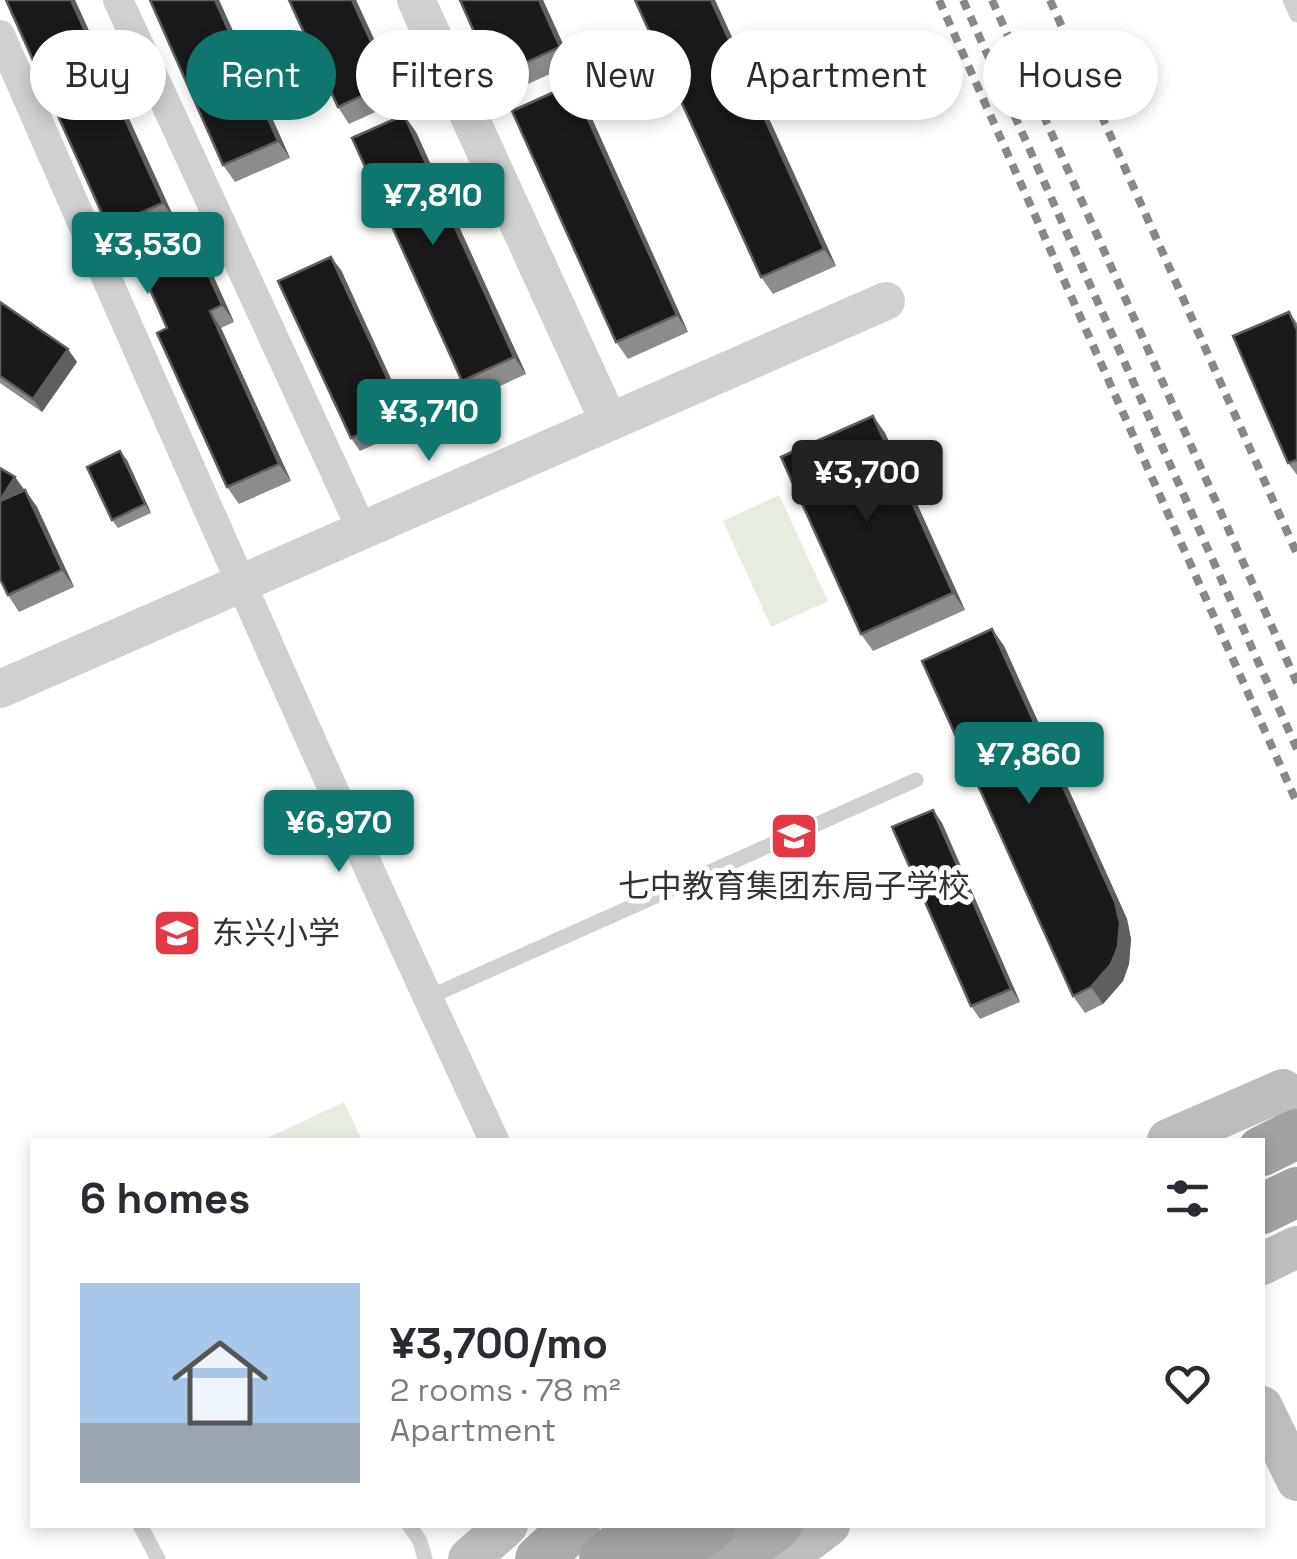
<!DOCTYPE html>
<meta charset="utf-8">
<style>
body{margin:0;font-family:"Space Grotesk","Noto Sans SC",sans-serif;background:#f7f7f7;color:#2b2b33;height:100vh;display:flex;flex-direction:column;font-size:38px;white-space:nowrap}
*{box-sizing:border-box;margin:0}
p{font-size:32px;color:#7c7c81}
.icon{flex:none;width:55px;height:55px;fill:none;stroke:currentColor;stroke-width:2;stroke-linecap:round;stroke-linejoin:round}
.map{position:relative;flex:1;overflow:hidden}
.side{position:absolute;left:30px;top:1138px;width:1235px;height:390px;display:flex;flex-direction:column;background:#fff;border-radius:0px;box-shadow:0 5px 15px #0003}
.side>*{flex:none}
.top-card{position:absolute;left:30px;top:30px;width:1238px;height:90px;display:flex;gap:20px}
.price{position:absolute;translate:-50% -85px;padding:0 22px;border-radius:10px;background:#0f766e;color:#fff;font-size:32px;line-height:65px;filter:drop-shadow(0 2px 5px #0008)}
.price::after{content:'';position:absolute;left:50%;top:60px;width:30px;height:22px;margin-left:-15px;background:inherit;clip-path:polygon(0 0,100% 0,50% 100%)}
.price.active{background:#222;color:#fff}
ul{padding:0;list-style:none}
li{display:flex;align-items:center;gap:30px;height:250px;padding:0 50px}
li span{display:grid;place-items:center;flex:none;width:280px;height:200px;border-radius:0px;color:#555}
li>.icon{margin-inline-start:auto}
span .icon{width:120px;height:120px;fill:#fffc;stroke-width:1}
li b{font-size:42px}
h2{display:flex;justify-content:space-between;align-items:center;height:120px;padding:0 50px;font-size:42px}
.pill{padding:0 35px;border-radius:45px;background:#fff;box-shadow:0 5px 15px #0003;font-size:35px;line-height:90px}
.pill.active{background:#0f766e;color:#fff}
.map>svg:first-child{display:block}
.green{fill:#e6ecdf}
.lines{fill:none;stroke-linecap:round;stroke-linejoin:round}
.service{stroke:#d0d0d0;stroke-width:15}
.minor{stroke:#d0d0d0;stroke-width:30}
.tertiary{stroke:#d0d0d0;stroke-width:38}
.secondary{stroke:#bdbdbd;stroke-width:42}
.primary{stroke:#ababab;stroke-width:48}
.trunk{stroke:#a2a2a2;stroke-width:50}
.rail{stroke:#888;stroke-width:8;stroke-dasharray:10 8;stroke-linecap:butt}
.wall{fill:#8c8c8c}
.shaded-wall{fill:#5f5f5f}
.building{fill:#1a1a1a;stroke:#5f5f5f;stroke-width:2.5}
.labels{text-anchor:middle;dominant-baseline:central;stroke-width:10;stroke-linejoin:round;paint-order:stroke}
.poi-label{font-size:32px;fill:#333;stroke:#fff}
</style>
<div class="map">
<svg width="1297" height="1559" viewBox="0 0 1297 1559">
<rect width="100%" height="100%" fill="#fff"/>
<g class="green">
<path d="M779,495l49,106 -57,26 -48,-106z"/>
<path d="M344,1102l18,38h-99z"/>
</g>
<g class="lines">
<g class="service">
<path d="M1290,0l7,15"/>
<path d="M427,998l489,-218"/>
<path d="M140,1525l18,34"/>
<path d="M409,1525l11,16 5,18"/>
</g>
<g class="minor">
<path d="M118,0l244,530"/>
<path d="M0,35c162,369 323,740 494,1105"/>
</g>
<g class="tertiary">
<path d="M416,0l193,422"/>
<path d="M0,689l886,-388"/>
</g>
<g class="secondary">
<path d="M1168,1140l115,-50 14,27"/>
<path d="M1262,1264l35,-17"/>
<path d="M1262,1407l35,73"/>
<path d="M469,1559l38,-34"/>
<path d="M784,1559l45,-34"/>
</g>
<g class="primary">
<path d="M539,1559l37,-34"/>
<path d="M732,1559l46,-34"/>
</g>
<g class="trunk">
<path d="M1262,1151l35,-17"/>
<path d="M1262,1209l35,-17"/>
<path d="M604,1559l40,-34"/>
<path d="M667,1559l44,-34"/>
</g>
<g class="rail">
<path d="M939,0l358,803"/>
<path d="M963,0l334,749"/>
<path d="M992,0l305,683"/>
<path d="M1050,0l247,554"/>
</g>
</g>
<g class="wall">
<path d="M6,0h69l100,220 -55,24 -12,-17z"/>
<path d="M150,0h69l71,158 -55,24 -12,-17z"/>
<path d="M289,0h67l46,100 -53,24 -11,-17z"/>
<path d="M543,0l29,64 -66,30 -12,-17z"/>
<path d="M715,0l121,266 -63,28 -12,-17z"/>
<path d="M584,101l104,231 -60,27 -12,-17z"/>
<path d="M416,132l110,242 -52,24 -12,-17z"/>
<path d="M187,227l12,17 35,78 -13,6 70,153 -52,23 -12,-17 -60,-159z"/>
<path d="M341,270l72,157 -53,24 -9,-13z"/>
<path d="M0,302l77,60 -35,50 -42,-29z"/>
<path d="M1289,312l8,11v152l-9,-12z"/>
<path d="M873,416l12,17 80,177 -92,41 -12,-17z"/>
<path d="M127,460l24,53 -33,15 -6,-8z"/>
<path d="M15,477l22,30 37,80 -55,25 -11,-17z"/>
<path d="M992,629l12,17 123,273 4,20 -2,25 -6,17 -20,23 -18,9 -12,-17z"/>
<path d="M933,810l9,13 78,179 -40,17 -9,-13z"/>
</g>
<g class="shaded-wall">
<path d="M71,0h4l100,220 -12,-17z"/>
<path d="M215,0h4l71,158 -12,-17z"/>
<path d="M352,0h4l46,100 -12,-17z"/>
<path d="M539,0h4l29,64 -12,-17z"/>
<path d="M711,0h4l121,266 -12,-17z"/>
<path d="M572,84l12,17 104,231 -11,-17z"/>
<path d="M404,115l12,17 110,242 -12,-17z"/>
<path d="M187,227l12,17 35,78 -12,-17z"/>
<path d="M331,257l10,13 72,157 -9,-13z"/>
<path d="M210,311l11,17 70,153 -12,-17z"/>
<path d="M68,349l9,13 -35,50 -9,-13z"/>
<path d="M873,416l12,17 80,177 -12,-17z"/>
<path d="M120,451l7,9 24,53 -6,-9z"/>
<path d="M15,477l12,17 -27,9v-3z"/>
<path d="M25,490l12,17 37,80 -12,-17z"/>
<path d="M992,629l12,17 123,273 4,20 -2,25 -6,17 -20,23 -12,-17z"/>
<path d="M933,810l9,13 78,179 -9,-13z"/>
</g>
<g class="building">
<path d="M6,0h65l92,203 -55,24z"/>
<path d="M150,0h65l63,141 -55,24z"/>
<path d="M289,0h63l38,83 -52,24z"/>
<path d="M460,0h79l21,47 -66,30z"/>
<path d="M635,0h76l113,249 -63,28z"/>
<path d="M572,84l105,231 -61,27 -104,-231z"/>
<path d="M404,115l110,242 -52,24 -110,-243z"/>
<path d="M187,227l35,78 -12,6 69,153 -52,23 -70,-154 10,-5 -34,-77z"/>
<path d="M331,257l73,157 -53,24 -73,-157z"/>
<path d="M0,302l68,47 -35,50 -33,-23z"/>
<path d="M1289,312l8,18v130l-9,3 -55,-127z"/>
<path d="M873,416l80,177 -92,41 -80,-177z"/>
<path d="M120,451l25,53 -33,16 -25,-53z"/>
<path d="M0,468l15,9 -15,23z"/>
<path d="M25,490l37,80 -54,25 -8,-16v-78z"/>
<path d="M992,629l123,273 5,21 -2,24 -7,17 -20,23 -18,9 -151,-335z"/>
<path d="M933,810l78,179 -40,17 -79,-179z"/>
</g>
<defs>
<g id="school-square" transform="scale(2.5)"><rect x="-9" y="-9" width="18" height="18" rx="4" fill="#e63946" stroke="#fff"/><path d="M0-5L7-2L0 1L-7-2ZM-4 1L0 2.5L4 1V4Q0 6-4 4Z" fill="#fff"/></g>
</defs>
<g fill-rule="evenodd">
<use href="#school-square" x="794" y="836"/>
<use href="#school-square" x="177" y="933"/>
</g>
<g class="labels">
<g class="poi-label">
<text x="794" y="886">七中教育集团东局子学校</text>
<text x="212" y="933" text-anchor="start">东兴小学</text>
</g>
</g>
</svg>
<b class="price" style="left:433px;top:248px">¥7,810</b>
<b class="price" style="left:148px;top:297px">¥3,530</b>
<b class="price" style="left:429px;top:464px">¥3,710</b>
<b class="price active" style="left:867px;top:525px">¥3,700</b>
<b class="price" style="left:1029px;top:807px">¥7,860</b>
<b class="price" style="left:339px;top:875px">¥6,970</b>
<div class="top-card">
<a class="pill">Buy</a>
<a class="pill active">Rent</a>
<a class="pill">Filters</a>
<a class="pill">New</a>
<a class="pill">Apartment</a>
<a class="pill">House</a>
</div>
<section class="side">
<h2>6 homes<svg class="icon" aria-label="filters" viewBox="0 0 24 24"><path d="M4 7h16M4 17h16"/><circle cx="9" cy="7" r="2"/><circle cx="15" cy="17" r="2"/></svg></h2>
<ul>
<li><span style="background:linear-gradient(#a9c7e8 70%,#9aa5b1 0)"><svg class="icon" aria-label="home" viewBox="0 0 24 24"><path d="M3 11l9-7 9 7M6 9v11h12V9"/></svg></span><div><b>¥3,700/mo</b><p>2 rooms · 78 m²</p><p>Apartment</p></div><svg class="icon" aria-label="heart" viewBox="0 0 24 24"><path d="M12 20l-8-8c-3-5 5-10 8-4 3-6 11-1 8 4z"/></svg></li>
</ul>
</section>
</div>
